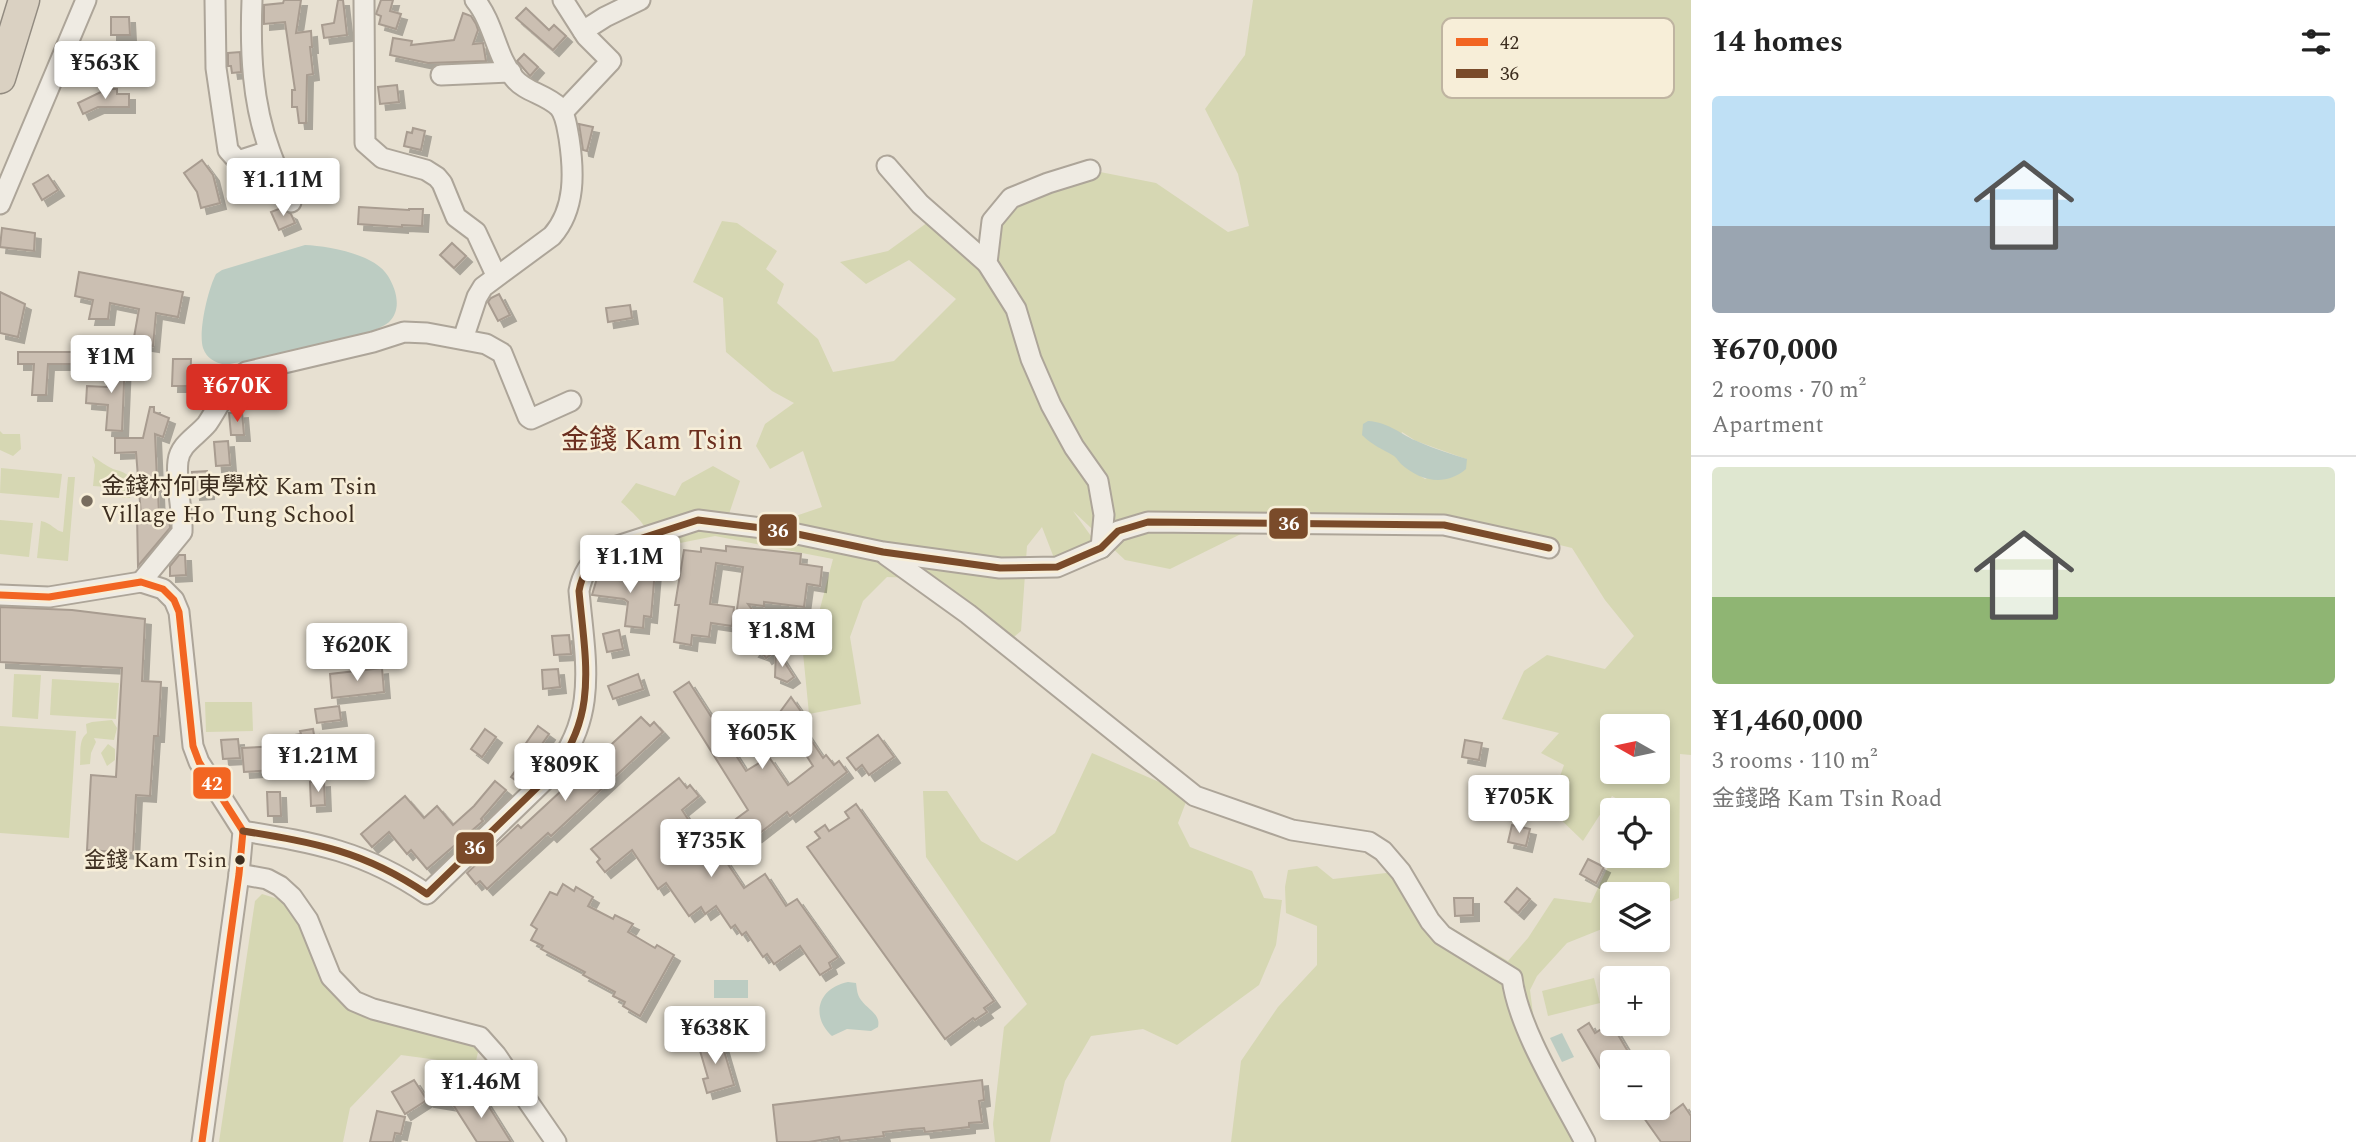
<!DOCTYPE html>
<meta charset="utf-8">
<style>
body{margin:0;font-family:Spectral,"Noto Sans SC",serif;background:#f2f2f2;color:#222;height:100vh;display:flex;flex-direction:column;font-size:26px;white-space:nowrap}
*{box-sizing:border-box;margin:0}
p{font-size:23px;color:#767676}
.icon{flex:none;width:38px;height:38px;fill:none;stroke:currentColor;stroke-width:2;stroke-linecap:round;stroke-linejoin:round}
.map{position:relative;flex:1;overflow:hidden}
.panel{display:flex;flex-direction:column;background:#fff;width:665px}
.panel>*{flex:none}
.needle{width:46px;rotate:279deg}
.controls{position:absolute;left:1600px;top:714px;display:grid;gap:14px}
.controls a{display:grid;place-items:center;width:70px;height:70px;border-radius:7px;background:#fff;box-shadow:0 4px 10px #0003;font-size:35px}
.price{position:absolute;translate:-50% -60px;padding:0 16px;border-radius:7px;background:#fff;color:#222;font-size:23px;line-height:46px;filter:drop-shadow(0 2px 4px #0008)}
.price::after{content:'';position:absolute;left:50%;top:42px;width:21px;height:16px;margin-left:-10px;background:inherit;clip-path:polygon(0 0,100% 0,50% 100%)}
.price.current{background:#d93025;color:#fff}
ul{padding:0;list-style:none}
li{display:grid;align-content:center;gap:14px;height:371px;padding:0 21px}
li+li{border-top:2px solid #e0e0e0}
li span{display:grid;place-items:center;height:217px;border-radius:7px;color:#555}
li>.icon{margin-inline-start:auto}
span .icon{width:126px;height:126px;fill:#fffc;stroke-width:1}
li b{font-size:30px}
h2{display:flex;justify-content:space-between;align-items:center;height:84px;padding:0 21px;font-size:30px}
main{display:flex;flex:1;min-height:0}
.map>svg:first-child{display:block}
.green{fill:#d6d7b3;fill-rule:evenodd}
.water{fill:#bcccc2}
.building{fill:#cbbfb2;stroke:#a89c90;stroke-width:2;filter:url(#shadow)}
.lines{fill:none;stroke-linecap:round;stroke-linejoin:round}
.minor-casing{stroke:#ada599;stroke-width:23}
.highway-casing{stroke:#928b80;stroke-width:33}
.minor{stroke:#efebe3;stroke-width:19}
.highway{stroke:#dad1c2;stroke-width:30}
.bus-1-casing{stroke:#f7eed8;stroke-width:12}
.bus-2-casing{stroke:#f7eed8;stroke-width:12}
.bus-1{stroke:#f26522;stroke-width:7}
.bus-2{stroke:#7a4b2a;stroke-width:7}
.poi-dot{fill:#786c5e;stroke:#f7eed8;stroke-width:2.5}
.bus-dot{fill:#3d2e20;stroke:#f7eed8;stroke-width:2.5}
.labels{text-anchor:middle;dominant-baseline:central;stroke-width:5;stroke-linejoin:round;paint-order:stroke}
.bus-label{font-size:22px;fill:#3d2e20;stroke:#f7eed8;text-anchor:end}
.poi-label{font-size:24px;fill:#3d2e20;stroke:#f7eed8;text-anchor:start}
.quarter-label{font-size:28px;fill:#6b2e1e;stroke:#f7eed8}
.key{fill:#f7eed8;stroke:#bfb4a1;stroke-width:2}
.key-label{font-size:19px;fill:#3d2e20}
.line-badge{stroke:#f7eed8;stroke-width:2.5}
.badge-label{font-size:19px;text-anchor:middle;font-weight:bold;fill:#fff}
</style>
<main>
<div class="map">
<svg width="1691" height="1142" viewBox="0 0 1691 1142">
<defs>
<filter id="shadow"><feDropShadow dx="6" dy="6" stdDeviation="0" flood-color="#0004"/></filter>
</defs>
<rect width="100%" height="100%" fill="#e7e0d1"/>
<g class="green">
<path d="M1253,0h438v755l-11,-1 -1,144 -22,9v-13h-45v31l-45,18 -30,33 -7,14 5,40 54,112h-358l10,-81 37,-54 39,-42v-39l-31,-13 -1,-26 3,-17 29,-4 16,13 62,-7 35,60 17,-7 61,36 20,-23 26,-40 37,5 22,-47h44v-46h-20l-25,-14 -29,45 -29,-28v-20l10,-28 -23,-12 18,-20 -57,-14 22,-48 23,-16 58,14 29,-33 -29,-36 -33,-52 -118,-29h-50l-127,-6 -30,18 -77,38 -45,-9 -52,-49 23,32 -33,20 -9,-5 -12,-31 -15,19 -6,85 -12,10 -91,-63 -31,-1 -24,24 -13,36 11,67 -52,10 -10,-102 18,8 16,-61 -118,-23 -35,7 -3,22 -22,-7c-3,-28 -14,-38 -34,-56l15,-19 39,13 7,-13 31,-17 27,15 -11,33 46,9 47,-16 -19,-56 -33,18 -14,-23 9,-22 29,-21 -22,-12 -46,-39 -3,-54 -30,-16 29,-61 15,2 40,28 -11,18 18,15 -7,19 41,36 15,33 61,-11 62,-62 -47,-39 -43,24 -26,-22 48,-11 47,-34 52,45 16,-54 87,-38 66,13 72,49 21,-6 -11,-52 -33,-65 40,-54zM1402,432l14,9 50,18 -41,20 -24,-16 -6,-7zM1612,726h45v46h-45z"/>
<path d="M0,431l3,3h17l1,15 -8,7 -13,-6z"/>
<path d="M92,456c7,4 14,10 21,13 18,5 22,9 17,29h-8l-2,-10 -27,-2 2,-21z"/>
<path d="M1,468l61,6 -3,24 -59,-5z"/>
<path d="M68,477h7l-7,84 -31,-3 4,-37c11,2 14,10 22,11z"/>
<path d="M0,520l33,3 -4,34 -29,-3z"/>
<path d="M14,674l27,1 -3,44 -26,-2z"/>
<path d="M52,679l67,4 -3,36 -66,-4z"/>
<path d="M205,702h47l1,29 -47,1z"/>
<path d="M112,720l5,8 -3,12 -20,-2 2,4 -5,11 -1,11 -10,1c1,-11 -2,-25 7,-32l-1,-9 6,-2z"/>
<path d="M0,726l76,5 -7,107 -69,-5z"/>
<path d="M108,744l7,5v11l-8,6 -6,-13z"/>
<path d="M1092,753l79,34 15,15 -8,21 12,24 62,24 12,27 18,2 -6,45 -17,40 -82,60 -34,-16 -52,7 -26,45 -15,61h-55l-2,-18 11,-97 23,-23 -101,-147 -3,-66h24l34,50 36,20 38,-28z"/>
<path d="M262,894l26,8 46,91 20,20 44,14 46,9 35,12 -4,17 -74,-10 -51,53 -7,34h-124l36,-241z"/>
<path d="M1594,978l6,25 -52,13 -6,-25z"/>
</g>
<g class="water">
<path d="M305,245c23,1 70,9 83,31 8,13 14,32 2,45 -18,19 -133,37 -165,44 -10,-3 -18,-6 -22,-17 -5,-16 5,-59 13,-74l6,-4z"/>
<path d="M1368,421c21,1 33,14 51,21 16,7 32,12 48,17l-1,10c-21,18 -46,12 -65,-5 -3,-3 -4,-6 -7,-8 -13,-8 -21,-10 -32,-21l1,-11z"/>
<rect x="714" y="980" width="34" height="18"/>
<path d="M848,982l8,1c1,6 1,12 5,17 7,10 20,14 17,27l-7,4 -24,-2 -15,7c-22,-20 -14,-48 16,-54z"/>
<path d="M1562,1033l12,24 -12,5 -12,-24z"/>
</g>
<g class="building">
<path d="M284,0h17l-5,33 15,-2 1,16h-2l3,27 -6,1 -1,48h-7l-2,-16h-5v-17h3l-10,-68 -21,2v-19l19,-2z"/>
<path d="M338,0h5l4,35 -23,3 -2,-13 12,-2z"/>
<path d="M381,0h12l-3,11 11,3 -5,15 -17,-5 2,-8 -5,-2z"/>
<path d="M526,8l23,22 5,-5 12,11 -13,14 -37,-32z"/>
<path d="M463,13l8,3 5,8 2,6 -5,14 10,-1 3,18 -58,2 -38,-8 3,-17 19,3 -1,4 43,-5z"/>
<path d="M111,17h18l1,18h-19z"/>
<path d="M240,52l1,20 -9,1 -1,-7h-3v-13z"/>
<path d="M524,54l14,13 -8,9 -13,-15z"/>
<path d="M397,85l2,17 -19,2 -2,-17z"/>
<path d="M107,89h10v5h12v13h-31l-15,7 -5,-11z"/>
<path d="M579,124l14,3 -6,24 -4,-1z"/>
<path d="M413,128l12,3 -4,19 -17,-4 3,-14 5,1z"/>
<path d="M202,160l11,15 7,28 -19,5 -4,-16 -13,-19z"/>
<path d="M263,166l5,13 -11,4 -6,-13z"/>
<path d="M48,175l10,15 -16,10 -9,-16z"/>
<path d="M359,207l50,3v-1h14l-1,17 -20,-1v2l-44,-3z"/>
<path d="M281,208l10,6 4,9 -16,7 -8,-18z"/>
<path d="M2,228l33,5 -1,18 -34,-4z"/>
<path d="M452,243l14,13 -12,12 -14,-13z"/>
<path d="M79,272l104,20 -5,25 -22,-4 -3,33 -20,-3 6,-34 -29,-6 -2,16h-19l4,-19 -18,-4z"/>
<path d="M0,292l25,12 -7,33 -18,-4z"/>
<path d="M499,294l11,21 -12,6 -10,-19 3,-4z"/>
<path d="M630,305l2,13 -24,4 -2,-14z"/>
<path d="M18,352h63v12h-33l-2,31h-14l2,-31h-16z"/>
<path d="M109,358l16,2 -3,71 -16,-1 2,-25 -22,-2 1,-17 20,1z"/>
<path d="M173,359h18l-1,27h-18z"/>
<path d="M150,407h4v5l15,6 -6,19 -8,-3 2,46 8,-1 1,11 -8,1 1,24 10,-1 1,14 -32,38 -1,-51h4l-5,-63 -21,1v-15h28z"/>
<path d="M242,412l2,23h-13l-2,-22z"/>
<path d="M228,441l2,24 -14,1 -2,-24z"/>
<path d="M207,471l1,22 -14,1 -1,-8 -3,1v-12h2v-3z"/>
<path d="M726,546l75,8 -1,10 22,3 -2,19 -13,-2 -3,23 -40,-5v4l-16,-2 8,11 -16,-2 -3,-4 6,-42 -27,-4 -6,41 24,3 -2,19 -21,-3 -2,14 -17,-2 -1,10 -17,-3 5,-37h-4l9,-55 17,2v-4l25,3z"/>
<path d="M179,555h6l1,20 -16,1v-10z"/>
<path d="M641,568l14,2 -4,47 -7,-1 -1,12 -18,-2 3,-24 -4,-3 -32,-4 6,-20 41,5z"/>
<path d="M0,607l72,3 73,9 -3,62 19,1 -3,54h-4l-4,60 -14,-1 -3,58 -46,-3 4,-75 25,2 6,-109 -122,-6z"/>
<path d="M619,630l4,19 -16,3 -4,-18z"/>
<path d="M569,635l2,19 -17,1 -2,-19z"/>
<path d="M765,635l11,16 -10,7 -2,-3 -11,-4z"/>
<path d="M776,649l18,28 -7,5 -12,-5z"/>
<path d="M382,668l2,24 -52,6 -2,-24z"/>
<path d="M558,669l2,18 -17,2 -1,-19z"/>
<path d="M638,674l5,15 -30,10 -5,-13z"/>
<path d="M689,682l57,89 23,-14 19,28 6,-4 19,-15 -12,-19 -10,-4 12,-15 20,30 3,-3 8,10 5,-4 8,11 -57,44 -3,-4 -31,24 -7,-9 -4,3 -9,-11 12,-9 -74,-118z"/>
<path d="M791,697l11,16 -8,5 -14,-6z"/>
<path d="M339,706l2,14 -24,3 -2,-14z"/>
<path d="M641,717l9,9 4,-4 9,10 -112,104 -3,-3 -61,56 -7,-8 -4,3 -9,-11 51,-48 3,3z"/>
<path d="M538,726l11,8 -14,20 -11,-8z"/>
<path d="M313,729l4,23 -25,4 1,4 -20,3 1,7 -30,2 -2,-24 34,-2 -1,-8 26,-4 -1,-3z"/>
<path d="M485,729l11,8 -14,20 -11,-8z"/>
<path d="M878,735l16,22 -25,18 -7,-10 -6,5 -9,-12z"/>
<path d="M238,739l2,19 -17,1 -2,-19z"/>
<path d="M1465,740l17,3 -3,17 -17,-3z"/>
<path d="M525,757l11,8 -14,20 -11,-8z"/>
<path d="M679,778l8,10 3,-3 9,11 -17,14 30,46 7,-5 25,37 21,-14 21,32 11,-7 41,58 -9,6 2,5 -11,7 -20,-29 -26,18 -7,-10 -4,3 -17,-25 -4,3 -7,-10 -4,3 -15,-22 -11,8 -4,-7 -12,9 -23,-33 -8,6 -26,-39 -27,22 -8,-10 3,-3 -9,-10z"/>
<path d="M324,781l1,24 -14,1 -1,-24z"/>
<path d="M495,781l11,9 -25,29 2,2 -56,48 -16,-19 -4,4 -18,-22 -17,15 -11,-13 44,-38 19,22 13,-12 16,19 21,-19z"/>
<path d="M267,792h13l1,24h-13z"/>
<path d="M856,804l138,197 -10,7 3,4 -12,8 -2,-2 -28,21 -138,-192 13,-9 -5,-6 10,-7 4,6 20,-13 -4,-6z"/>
<path d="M1512,825l18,4 -4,17 -18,-4z"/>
<path d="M1588,859l16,8 -8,16 -16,-9z"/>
<path d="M563,884l11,7 2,-4 17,10 -5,9 25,13 2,-4 18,9 -5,8 27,16 2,-3 17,10 -34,61 -17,-10 2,-4 -12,-6 2,-4 -32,-17 2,-3 -44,-23 2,-3 -12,-6 6,-11 -6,-4 7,-12 12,-21 7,3z"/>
<path d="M1517,888l13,11 -12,14 -13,-11z"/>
<path d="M1454,898h19v17l-18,1z"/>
<path d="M1589,1023l6,10 16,-10 19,32 -12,7h-6v26l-34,-58z"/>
<path d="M720,1037l14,48 -27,8 -4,-14 5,-1 -10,-34z"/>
<path d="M439,1077l18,3 -4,25 -25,-4 4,-23 7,1z"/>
<path d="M414,1080l13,20 -22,14 -13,-22z"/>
<path d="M982,1080l2,20 -5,1 3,21 -13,1v4l-44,5 -1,-4 -13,1 -28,3 1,4 -44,5 -1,-4 -30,5h-32l-4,-37z"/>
<path d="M479,1091l12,19 20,32h-34l-23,-36z"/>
<path d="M1683,1104l8,12v26h-30l-17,-24 18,-12 6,9z"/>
<path d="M377,1111l28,6 -4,17 -6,-1 -2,9h-23z"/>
</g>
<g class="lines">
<g class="minor-casing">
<g id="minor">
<path d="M215,0l1,68 12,82 8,9 5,1 28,-9"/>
<path d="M252,0c-2,51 0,103 18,151 6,17 14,34 21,51"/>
<path d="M364,0l1,143 17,15 44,12 11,7 5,6 14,34 20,15 20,43"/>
<path d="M583,31l22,-14 35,-17"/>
<path d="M441,75l70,-3"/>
<path d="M563,112l48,-51 -25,-25 -23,-36"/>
<path d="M887,166l33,38 67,59"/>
<path d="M1090,170l-42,13 -37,15 -19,23 -5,42 29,46 15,50 20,46 23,42 24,34 6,34 -3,33"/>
<path d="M0,204l86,-204"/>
<path d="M463,339l14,-42 6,-10 69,-51c24,-27 22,-65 17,-98 -2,-10 -3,-23 -10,-31 -13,-13 -34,-15 -45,-29 -18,-22 -20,-55 -39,-78"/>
<path d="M886,555l82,59 227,182 97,34 77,12 14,9 18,21 29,49 12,14 70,43c6,50 49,118 73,164"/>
<path d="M141,582l41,-50c1,-23 -7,-48 -4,-71 2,-17 19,-25 29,-37 12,-17 21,-41 39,-52l127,-30 31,-10 23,1 59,11 16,9 26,64 3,2 40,-18"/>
<path d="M0,595l49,2 92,-15 22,7 11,11 5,12 14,134 6,16 44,69 -4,43 -37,268"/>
<path d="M243,831c73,12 121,20 184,63l122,-118c51,-58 36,-116 30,-185 3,-18 12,-30 26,-41l93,-30 80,10 105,22 117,16 57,-1 44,-19 17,-17 30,-9 296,3 105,23"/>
<path d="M239,874l28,5 13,7 12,11 16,23 23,57 23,24 19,8 107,28 16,18 60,87"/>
</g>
</g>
<g class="highway-casing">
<path id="highway" d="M0,78l24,-78"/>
</g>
<use href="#minor" class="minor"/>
<use href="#highway" class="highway"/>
<g class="bus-1-casing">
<path id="bus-1" d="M0,595l49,2 92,-15 22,7 11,11 5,12 14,134 6,16 44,69 -4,43 -37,268"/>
</g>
<g class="bus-2-casing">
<path id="bus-2" d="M243,831c73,12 121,20 184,63l122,-118c51,-58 36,-116 30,-185 3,-18 12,-30 26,-41l93,-30 80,10 105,22 117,16 57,-1 44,-19 17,-17 30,-9 296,3 105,23"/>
</g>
<use href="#bus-1" class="bus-1"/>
<use href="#bus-2" class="bus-2"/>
</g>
<circle class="poi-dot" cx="87" cy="501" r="7"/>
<circle class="bus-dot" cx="240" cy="860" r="6"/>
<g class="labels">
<g class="bus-label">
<text x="227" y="860">金錢 Kam Tsin</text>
</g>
<g class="poi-label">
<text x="101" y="487">金錢村何東學校 Kam Tsin<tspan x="101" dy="28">Village Ho Tung School</tspan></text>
</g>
<g class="quarter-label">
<text x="652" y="440">金錢 Kam Tsin</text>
</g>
</g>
<rect x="1442" y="18" width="232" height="80" rx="10" class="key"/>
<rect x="1456" y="38" width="32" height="8" fill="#f26522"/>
<rect x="1456" y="69" width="32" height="9" fill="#7a4b2a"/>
<g class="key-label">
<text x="1500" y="49">42</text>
<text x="1500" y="80">36</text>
</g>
<g class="line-badge">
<rect x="1268" y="507" width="41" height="33" rx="7" fill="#7a4b2a"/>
<rect x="758" y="513" width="40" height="34" rx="7" fill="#7a4b2a"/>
<rect x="192" y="766" width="40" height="34" rx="7" fill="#f26522"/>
<rect x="455" y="831" width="40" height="34" rx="7" fill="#7a4b2a"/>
</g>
<g class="badge-label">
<text x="1289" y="530">36</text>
<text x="778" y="537">36</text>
<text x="212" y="790">42</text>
<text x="475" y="854">36</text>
</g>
</svg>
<div class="controls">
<a><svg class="needle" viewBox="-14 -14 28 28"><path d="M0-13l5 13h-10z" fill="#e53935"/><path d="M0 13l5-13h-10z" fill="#767676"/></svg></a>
<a><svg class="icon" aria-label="locate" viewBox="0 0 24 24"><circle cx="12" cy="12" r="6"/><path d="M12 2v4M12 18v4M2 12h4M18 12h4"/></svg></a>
<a><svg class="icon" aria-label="layers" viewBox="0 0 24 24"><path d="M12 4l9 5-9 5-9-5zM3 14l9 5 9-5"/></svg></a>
<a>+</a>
<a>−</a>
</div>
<b class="price" style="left:105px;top:101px">¥563K</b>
<b class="price" style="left:283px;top:218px">¥1.11M</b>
<b class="price" style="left:111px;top:395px">¥1M</b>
<b class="price current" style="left:237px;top:424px">¥670K</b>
<b class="price" style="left:630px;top:595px">¥1.1M</b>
<b class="price" style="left:782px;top:669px">¥1.8M</b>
<b class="price" style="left:357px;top:683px">¥620K</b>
<b class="price" style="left:762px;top:771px">¥605K</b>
<b class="price" style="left:318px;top:794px">¥1.21M</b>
<b class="price" style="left:565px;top:803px">¥809K</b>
<b class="price" style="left:1519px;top:835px">¥705K</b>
<b class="price" style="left:711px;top:879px">¥735K</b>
<b class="price" style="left:715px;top:1066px">¥638K</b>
<b class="price" style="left:481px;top:1120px">¥1.46M</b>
</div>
<section class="panel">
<h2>14 homes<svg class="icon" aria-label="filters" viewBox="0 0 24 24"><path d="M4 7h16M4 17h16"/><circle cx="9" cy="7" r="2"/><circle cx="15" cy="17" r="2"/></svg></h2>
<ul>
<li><span style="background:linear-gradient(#bfe0f5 60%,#9aa5b1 0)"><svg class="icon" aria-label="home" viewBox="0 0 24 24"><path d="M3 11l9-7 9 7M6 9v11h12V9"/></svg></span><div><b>¥670,000</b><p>2 rooms · 70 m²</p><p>Apartment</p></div></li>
<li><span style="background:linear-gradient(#dfe7d0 60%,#8fb573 0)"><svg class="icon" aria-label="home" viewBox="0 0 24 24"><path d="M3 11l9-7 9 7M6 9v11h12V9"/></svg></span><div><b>¥1,460,000</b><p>3 rooms · 110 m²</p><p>金錢路 Kam Tsin Road</p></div></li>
</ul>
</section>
</main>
